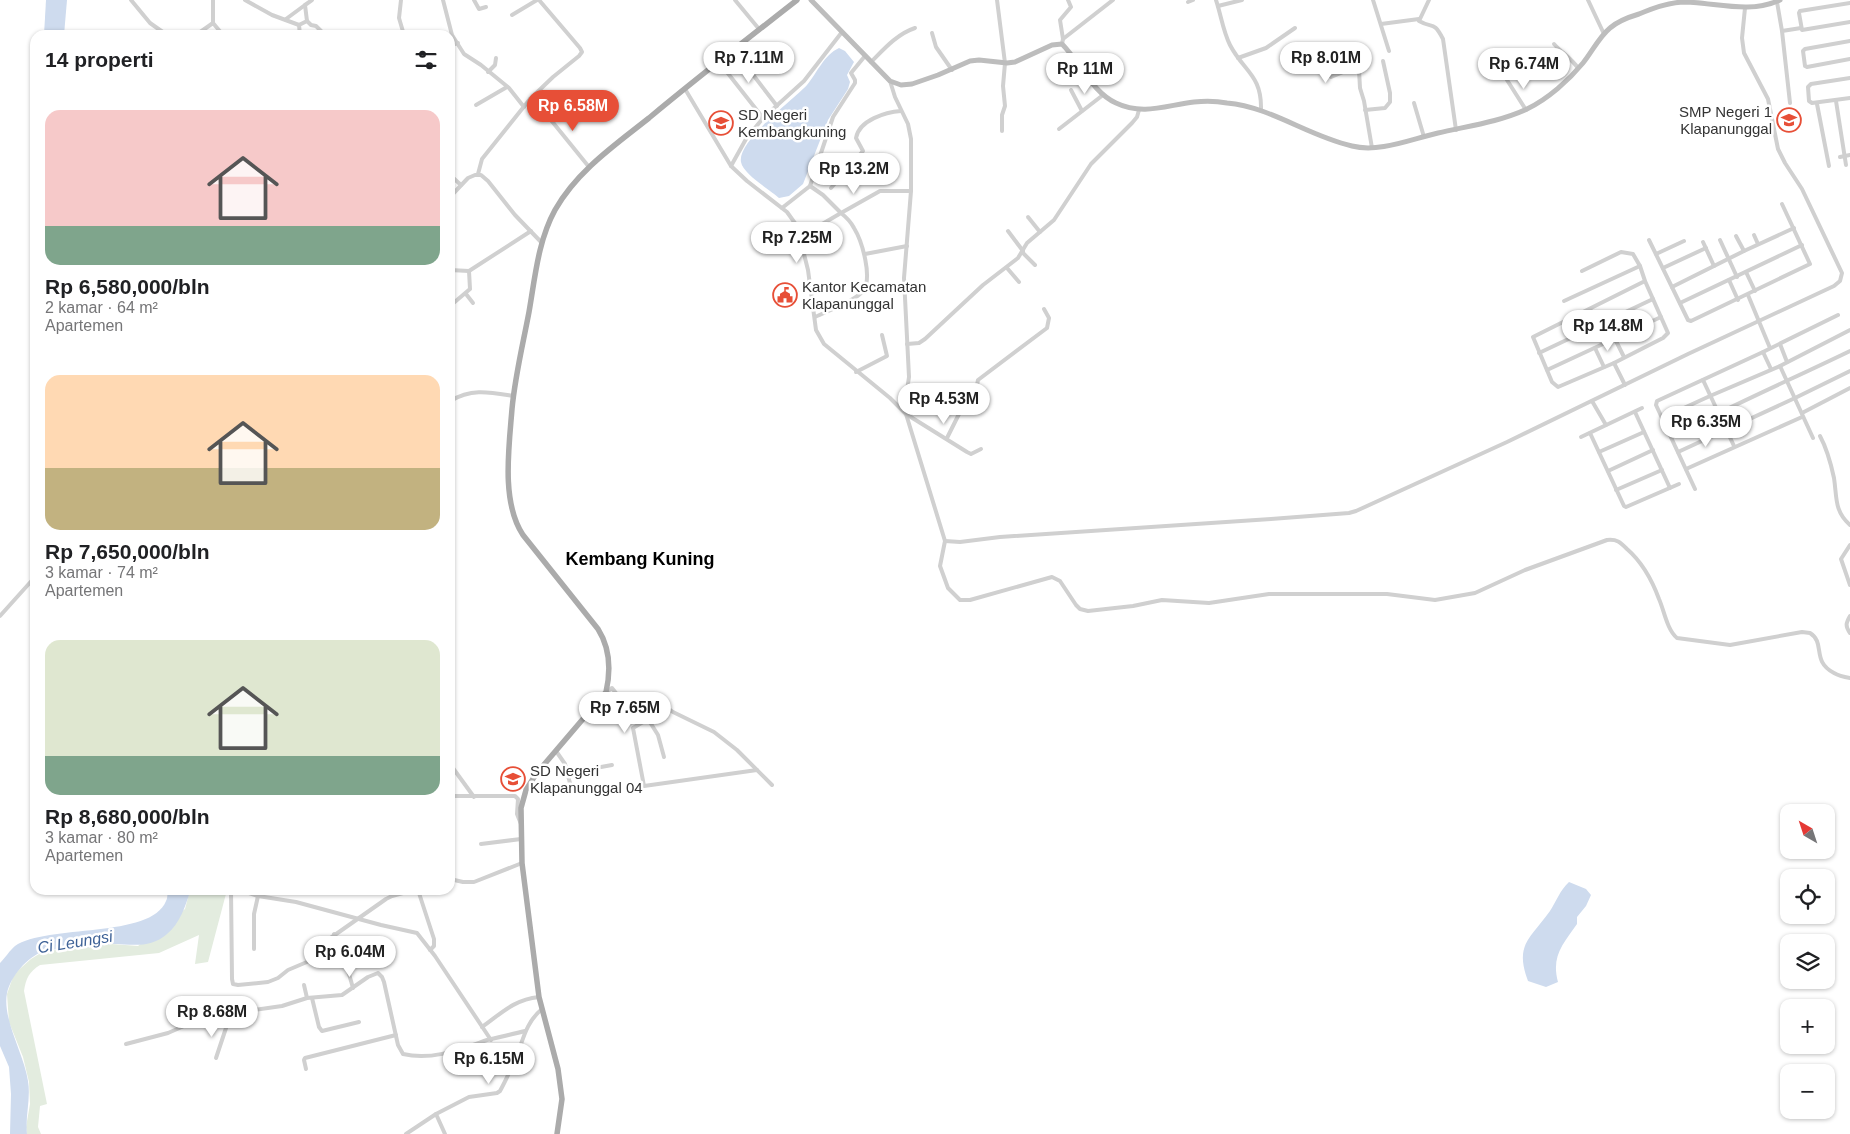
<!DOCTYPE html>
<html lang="id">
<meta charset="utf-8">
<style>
body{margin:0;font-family:Arial,sans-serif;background:#f2f2f2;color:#202124;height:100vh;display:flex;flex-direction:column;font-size:19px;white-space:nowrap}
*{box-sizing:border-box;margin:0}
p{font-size:16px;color:#757577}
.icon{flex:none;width:28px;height:28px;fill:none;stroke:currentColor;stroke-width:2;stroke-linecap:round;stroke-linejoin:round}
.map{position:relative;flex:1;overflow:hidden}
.sheet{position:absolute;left:30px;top:30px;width:425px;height:865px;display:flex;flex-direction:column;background:#fff;border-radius:15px;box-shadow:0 1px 4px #0004}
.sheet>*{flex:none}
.needle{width:32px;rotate:321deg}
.controls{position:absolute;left:1780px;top:804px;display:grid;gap:10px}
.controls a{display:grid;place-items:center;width:55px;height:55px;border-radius:10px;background:#fff;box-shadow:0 1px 4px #0004;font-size:25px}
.price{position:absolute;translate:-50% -42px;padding:0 11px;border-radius:18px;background:#fff;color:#222;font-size:16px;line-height:32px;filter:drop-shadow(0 1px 2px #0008)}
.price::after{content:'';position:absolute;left:50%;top:30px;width:15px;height:11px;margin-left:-8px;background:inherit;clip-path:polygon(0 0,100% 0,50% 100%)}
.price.current{background:#e74f37;color:#fff}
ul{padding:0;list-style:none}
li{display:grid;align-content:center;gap:10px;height:265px;padding:0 15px}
li span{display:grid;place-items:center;height:155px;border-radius:15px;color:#555}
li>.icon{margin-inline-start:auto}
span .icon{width:90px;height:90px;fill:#fffc;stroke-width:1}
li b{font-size:21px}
h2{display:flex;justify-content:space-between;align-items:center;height:60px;padding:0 15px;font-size:21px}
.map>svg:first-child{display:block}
.green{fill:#e3ecdf}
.water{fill:#cedbee}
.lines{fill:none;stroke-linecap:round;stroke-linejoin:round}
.street{stroke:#d0d0d0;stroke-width:4}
.secondary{stroke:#bdbdbd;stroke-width:5}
.primary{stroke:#ababab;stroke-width:5.5}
.labels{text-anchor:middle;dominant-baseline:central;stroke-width:5;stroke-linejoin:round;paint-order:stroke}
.poi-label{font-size:15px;fill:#333;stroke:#fff;text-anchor:start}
.water-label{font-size:16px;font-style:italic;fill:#3e6297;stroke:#fff}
.quarter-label{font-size:18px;font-weight:bold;fill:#000;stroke:#fff}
</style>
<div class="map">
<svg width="1850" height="1134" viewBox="0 0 1850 1134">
<rect width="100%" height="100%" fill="#fff"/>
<path class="green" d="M190,890h37l-19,72 -13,2 4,-29 -40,18 -119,12c-11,7 -14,13 -16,26l23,113 -7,2 -2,21 3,7h-14l-1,-7 4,-23 -1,-22 -6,-25 -14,-35 -2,-28 7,-20 17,-15 13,-8 68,-7 26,2 47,-37z"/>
<g class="water">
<path d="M46,0h21l-3,35h-20z"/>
<path d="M839,48l6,3 9,11 -7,13 3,7 -2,7 -20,31 -25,64 -14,12 -10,2c-9,-8 -36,-24 -38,-36 -4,-21 52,-62 66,-77 10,-12 17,-30 32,-37z"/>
<path d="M1569,882l17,7 5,6 -5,11 -9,11v7c-14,20 -26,32 -19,58l-12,5 -18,-6c-14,-37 3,-43 22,-70 6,-9 10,-21 19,-29z"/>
<path d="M168,890h22v2c-5,15 -10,31 -23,42 -17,15 -35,10 -55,10 -9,1 -17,3 -26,4 -12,1 -31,0 -42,3 -17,6 -33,25 -37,42 -5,26 17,61 21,88 3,18 -3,35 -1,53h-17l1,-40 -2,-27 -9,-21v-83c5,-5 10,-13 15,-17 32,-22 136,-7 151,-45 2,-3 1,-8 2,-11z"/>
</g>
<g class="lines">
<g class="street">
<path d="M131,0l19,23 17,12"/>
<path d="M245,0l27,15 27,10 8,-4 -2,-16 7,-5"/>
<path d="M401,0l-2,18 5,17"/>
<path d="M443,0l9,35 12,19 17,11 28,23 15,19"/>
<path d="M474,0l5,9 7,-2"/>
<path d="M735,0l24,29"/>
<path d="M997,0l8,63 -2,23 2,20 -3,9v16"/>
<path d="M1216,0c5,15 7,31 14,45 14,27 32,30 31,65"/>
<path d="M1373,0l16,51"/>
<path d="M1429,0l-10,21c14,8 14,-1 24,18l13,91"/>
<path d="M1588,0l16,34"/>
<path d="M1188,2l5,-2"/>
<path d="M1777,2l5,29 8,72"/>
<path d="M1850,3l-50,8 -1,2 3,17 48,-8"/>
<path d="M1218,6l24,-6"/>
<path d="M512,15l25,-15"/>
<path d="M286,19l19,-14"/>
<path d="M307,21l4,4 5,1 9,9"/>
<path d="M213,23v-23"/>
<path d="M1381,24l38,-5"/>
<path d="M299,25l1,10"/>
<path d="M1782,31l19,-3"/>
<path d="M932,33l4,14 16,23"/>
<path d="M196,35l17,-12 10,12"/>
<path d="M1063,39l-3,-19 11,-13 -3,-7"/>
<path d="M1850,41l-45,8 -2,2 2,15 2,1 43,-8"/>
<path d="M1062,44l1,-5 50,-39"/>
<path d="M1554,44c8,9 17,14 24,24"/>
<path d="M450,46l8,-3"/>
<path d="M1317,48l6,20 8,9 27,-11"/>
<path d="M734,50l43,56"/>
<path d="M1238,58l28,-10 29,-20"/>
<path d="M1354,58l5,12 1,18 4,13 8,47"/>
<path d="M719,62l44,56"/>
<path d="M871,62c13,-13 26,-28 44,-34"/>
<path d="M488,72l7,-7 1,-7"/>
<path d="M1850,78l-39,6 -3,3 1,14 3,2 38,-5"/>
<path d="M1507,80l19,30"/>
<path d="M890,81l5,16 13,27 3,15v52l-7,87 5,99 -5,33"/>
<path d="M685,89l46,77 16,15 40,31 10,14 11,44 8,60 8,14 66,54 16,16 39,127 -5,25 8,22 12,12h10l82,-23 8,4 16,24 4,4 8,2 45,-5 29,-6 47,3 60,-9h118l48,6 40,-7 50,-23 82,-30c10,-1 13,2 20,9 15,13 25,31 32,50 5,11 8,31 18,39l53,7 72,-13 8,1c16,10 1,28 24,40 5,3 10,4 16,5"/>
<path d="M1071,90l11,21"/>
<path d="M530,99l12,10 47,58"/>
<path d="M1836,101l10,64"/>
<path d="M1414,103l10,34"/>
<path d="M1817,104l12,62"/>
<path d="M476,105l31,-18"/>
<path d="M1365,110l20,-2 5,-6v-9l-7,-32"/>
<path d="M1059,129l44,-34"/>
<path d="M1840,157l10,-2"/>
<path d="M731,166l15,-27 17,-21 41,-37 38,-49"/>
<path d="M478,174l4,-15 48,-60 23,-22 26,-21 3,-4 -2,-4 -41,-48"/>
<path d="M450,175l11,10"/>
<path d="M810,186l13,9 18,18 39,-22h31"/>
<path d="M831,188l32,-37 -7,-13c3,-18 30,-26 45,-27"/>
<path d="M450,197l18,-19 7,-3h6l7,6 27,34 27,28"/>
<path d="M782,208l28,-22 23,-69 22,-34v-3l-4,-7 14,-17"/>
<path d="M1028,217l12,15"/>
<path d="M450,221h2"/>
<path d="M1008,231l15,20"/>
<path d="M1754,235l4,9"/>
<path d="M1736,236l8,15"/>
<path d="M800,237l41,-24c5,4 10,9 13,15 8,13 19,50 9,63 -9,11 -36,20 -48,26"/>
<path d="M1649,240l39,80 3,1 119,-57 -28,-60"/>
<path d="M1720,240l17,37"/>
<path d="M1703,242l11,24"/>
<path d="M1022,252l13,13"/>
<path d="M865,254l42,-8"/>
<path d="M1656,254l28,-13"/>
<path d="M1007,268l12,14"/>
<path d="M1663,268l43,-20"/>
<path d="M450,270l19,1 62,-40"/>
<path d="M1582,271l39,-19 12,2 7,12 5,15 23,52 -5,5 -49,25 -56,24 -6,-5 -19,-45 112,-56"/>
<path d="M1746,272l9,19"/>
<path d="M1729,280l9,20"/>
<path d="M1672,287l72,-36 50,-23"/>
<path d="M466,294l7,9"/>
<path d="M1748,295l22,53"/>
<path d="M1564,301l76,-35"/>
<path d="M1680,303l122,-58"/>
<path d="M450,306l20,-17 -1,-18"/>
<path d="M1590,309l14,34"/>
<path d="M1615,339l9,18"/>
<path d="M907,344l12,-1 6,-4 58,-54 35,-27 9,-15 27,-23 37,-56 41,-41 5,-6 2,-7"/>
<path d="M1780,344l7,18"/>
<path d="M1595,348l9,19"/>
<path d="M1763,352l8,17"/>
<path d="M1539,353l114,-54"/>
<path d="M1614,363l11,22"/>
<path d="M1780,366l33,72"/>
<path d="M1547,370l114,-53"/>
<path d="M856,372l31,-16 -5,-21"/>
<path d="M1703,380l31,66"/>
<path d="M450,401c22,-13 39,-9 64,-5"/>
<path d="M1592,401l14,24"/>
<path d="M1635,412l35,76"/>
<path d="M1802,413l48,-25"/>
<path d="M906,414l61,38 4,2 10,-5"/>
<path d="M1662,418l48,-22 70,-30 70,-36"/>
<path d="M1590,433l34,73 2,1 53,-23"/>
<path d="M1820,436c7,13 11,28 14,42 3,19 0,33 16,47"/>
<path d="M1581,437l61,-29"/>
<path d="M1671,437c59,-31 119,-57 179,-86"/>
<path d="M947,438l12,-24 24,-19v-3l-6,-7 1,-5 69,-52 2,-10 -5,-9"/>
<path d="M1599,452l45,-20"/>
<path d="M1678,452l117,-54 55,-27"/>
<path d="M1686,469l116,-52"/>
<path d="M1608,471l45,-21"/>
<path d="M1695,489l-39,-84 1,-4 106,-49 75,-37"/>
<path d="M1616,490l46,-20"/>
<path d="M945,541l15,1 40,-5 271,-18 78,-6 7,-2 151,-69 181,-88 146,-68 6,-5 2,-8 -40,-84 -17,-26 -7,-14 -10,-50 -24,-46 -2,-15 3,-30"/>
<path d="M1850,545l-9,14 9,26"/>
<path d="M0,616l35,-39"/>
<path d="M1850,616c-4,7 -5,10 0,17"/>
<path d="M606,692l6,-4 7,9 26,-2 6,1 22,16 41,20 23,18 35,35"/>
<path d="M662,704l-14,15 -15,9 11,58 113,-16"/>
<path d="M648,719l10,16 6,22"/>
<path d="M556,751l9,13 6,23"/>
<path d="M450,764l24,33"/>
<path d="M568,773l44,-8"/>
<path d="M450,796h65l3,3 -1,15 4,10"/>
<path d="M481,844l40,-5"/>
<path d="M450,879l13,3h11l48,-19"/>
<path d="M231,890l1,89 1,5 5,1 30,-3 10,-4 10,-8 26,-11 -2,-8 74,-52 6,-3 22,-6"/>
<path d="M240,890l18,6 38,6 85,23 36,8 18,23 56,84"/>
<path d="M418,890l16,49v7l-4,4"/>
<path d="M334,934l13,33 6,21"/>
<path d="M254,949v-35l4,-18"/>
<path d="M304,985l3,13"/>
<path d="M312,998l7,29 3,4 37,-9"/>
<path d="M482,1027c20,-14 31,-27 57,-30"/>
<path d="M126,1044l42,-11 34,-15 28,6 17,-13 35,-5 25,-8 35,-3 26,-18 10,-4 4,4 2,5 14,63 5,9c29,7 58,-5 84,-14 13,-3 26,-6 38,-9"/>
<path d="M216,1058l11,-33"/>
<path d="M306,1069l-2,-9 1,-2 91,-23"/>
<path d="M406,1134l30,-20"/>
<path d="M445,1134l-9,-20 33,-17 28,-4 3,-2c6,-11 11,-22 16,-33 7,-18 10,-36 26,-49"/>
</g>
<path class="secondary" d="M811,0l79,81 11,4 11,-1 26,-9 32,-14 9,-1 28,3 8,-1 37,-17 10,-1c18,18 30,48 54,59 27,13 51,2 78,-1 11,-1 22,-1 33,1 44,4 81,33 125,43 27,7 59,-7 86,-13 30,-7 61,-11 89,-24 21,-10 42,-29 56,-46 9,-11 16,-26 27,-35 8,-7 19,-11 29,-14 14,-6 30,-12 46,-12 33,1 65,12 95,-2"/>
<path class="primary" d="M557,1134l5,-35 -4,-30 -19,-72 -17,-134 -1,-55 5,-18 10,-16 70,-82c5,-22 4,-44 -8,-63l-75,-94c-22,-33 -14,-88 -11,-126 3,-33 11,-65 17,-97 6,-34 9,-71 26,-102 22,-39 60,-65 94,-92 48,-40 98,-79 148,-118"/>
</g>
<defs>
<g id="school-ring" transform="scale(1.25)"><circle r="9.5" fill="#fff" stroke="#e74f37" stroke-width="1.5"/><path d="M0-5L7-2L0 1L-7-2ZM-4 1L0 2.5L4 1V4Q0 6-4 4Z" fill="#e74f37"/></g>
<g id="civic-ring" transform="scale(1.25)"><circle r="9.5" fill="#fff" stroke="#e74f37" stroke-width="1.5"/><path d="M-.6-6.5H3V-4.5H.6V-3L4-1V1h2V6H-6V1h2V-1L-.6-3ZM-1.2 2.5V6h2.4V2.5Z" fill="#e74f37"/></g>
</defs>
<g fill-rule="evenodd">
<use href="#school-ring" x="1789" y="120"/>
<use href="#school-ring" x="721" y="123"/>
<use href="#civic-ring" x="785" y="295"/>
<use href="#school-ring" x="513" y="779"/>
</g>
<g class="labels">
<g class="poi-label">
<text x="1772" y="111" text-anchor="end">SMP Negeri 1<tspan x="1772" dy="17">Klapanunggal</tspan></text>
<text x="738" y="114">SD Negeri<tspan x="738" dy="17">Kembangkuning</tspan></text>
<text x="802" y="286">Kantor Kecamatan<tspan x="802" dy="17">Klapanunggal</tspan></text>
<text x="530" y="770">SD Negeri<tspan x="530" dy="17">Klapanunggal 04</tspan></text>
</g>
<g class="water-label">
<text transform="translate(75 942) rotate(-9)">Ci Leungsi</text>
</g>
<g class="quarter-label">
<text x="640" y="559">Kembang Kuning</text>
</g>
</g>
</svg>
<div class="controls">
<a><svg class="needle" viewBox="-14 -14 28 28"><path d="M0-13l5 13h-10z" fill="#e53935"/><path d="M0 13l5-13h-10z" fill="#757577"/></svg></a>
<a><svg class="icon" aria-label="locate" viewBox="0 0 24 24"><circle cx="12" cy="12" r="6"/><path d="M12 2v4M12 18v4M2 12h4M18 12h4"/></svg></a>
<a><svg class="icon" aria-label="layers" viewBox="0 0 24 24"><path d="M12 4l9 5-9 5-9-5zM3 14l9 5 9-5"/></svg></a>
<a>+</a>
<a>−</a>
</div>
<b class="price" style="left:749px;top:84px">Rp 7.11M</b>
<b class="price" style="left:1326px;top:84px">Rp 8.01M</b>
<b class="price" style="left:1524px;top:90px">Rp 6.74M</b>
<b class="price" style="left:1085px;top:95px">Rp 11M</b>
<b class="price current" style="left:573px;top:132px">Rp 6.58M</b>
<b class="price" style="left:854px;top:195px">Rp 13.2M</b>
<b class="price" style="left:797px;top:264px">Rp 7.25M</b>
<b class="price" style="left:1608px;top:352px">Rp 14.8M</b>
<b class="price" style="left:944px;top:425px">Rp 4.53M</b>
<b class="price" style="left:1706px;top:448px">Rp 6.35M</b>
<b class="price" style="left:625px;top:734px">Rp 7.65M</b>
<b class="price" style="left:350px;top:978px">Rp 6.04M</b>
<b class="price" style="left:212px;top:1038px">Rp 8.68M</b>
<b class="price" style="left:489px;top:1085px">Rp 6.15M</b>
<section class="sheet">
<h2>14 properti<svg class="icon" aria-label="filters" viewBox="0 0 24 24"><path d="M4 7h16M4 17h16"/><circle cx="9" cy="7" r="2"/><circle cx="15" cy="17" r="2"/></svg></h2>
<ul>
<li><span style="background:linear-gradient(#f6c9c9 75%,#7fa58c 0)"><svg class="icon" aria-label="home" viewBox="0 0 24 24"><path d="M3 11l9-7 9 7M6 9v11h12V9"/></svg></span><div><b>Rp 6,580,000/bln</b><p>2 kamar · 64 m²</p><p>Apartemen</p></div></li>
<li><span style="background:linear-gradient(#ffd9b3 60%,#c2b280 0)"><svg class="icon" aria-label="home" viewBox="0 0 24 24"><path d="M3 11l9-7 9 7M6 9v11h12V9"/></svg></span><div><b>Rp 7,650,000/bln</b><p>3 kamar · 74 m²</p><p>Apartemen</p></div></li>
<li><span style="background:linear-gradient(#dfe7d0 75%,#7fa58c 0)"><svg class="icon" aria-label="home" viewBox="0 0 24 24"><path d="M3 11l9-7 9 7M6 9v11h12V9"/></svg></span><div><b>Rp 8,680,000/bln</b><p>3 kamar · 80 m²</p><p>Apartemen</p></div></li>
</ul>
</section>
</div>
